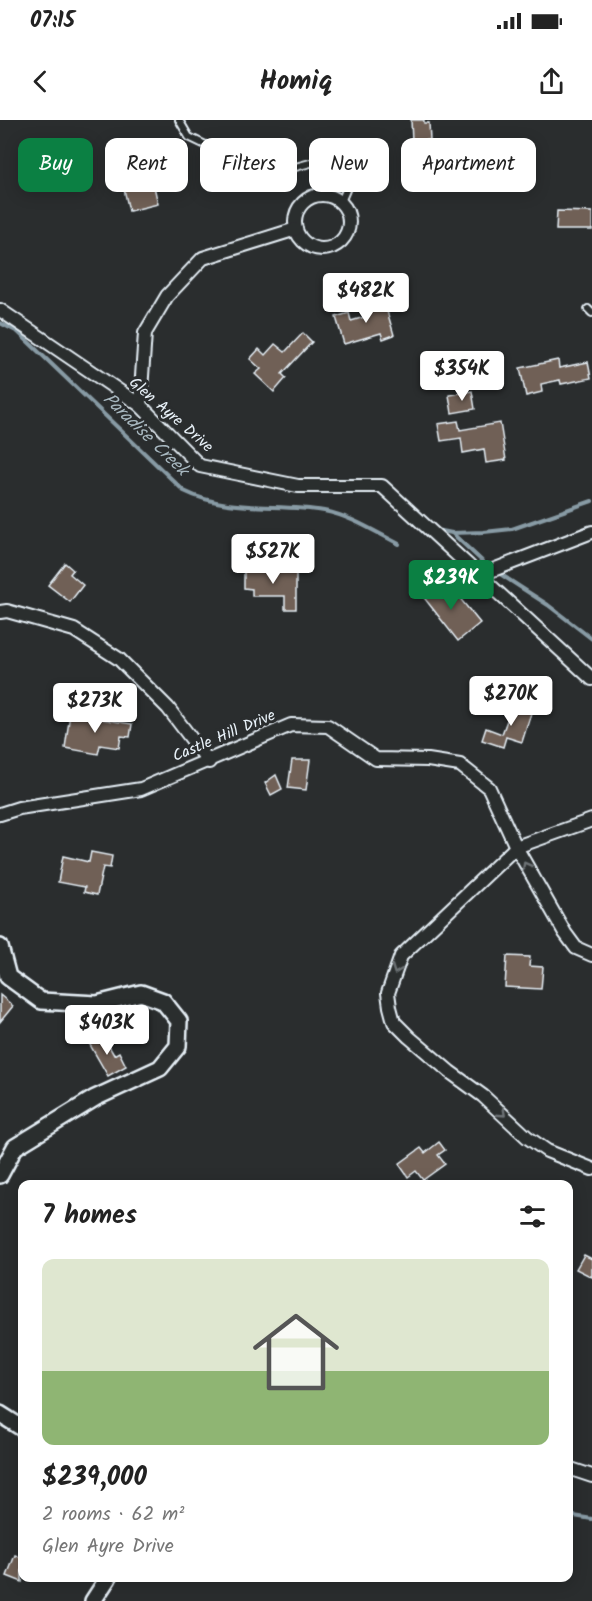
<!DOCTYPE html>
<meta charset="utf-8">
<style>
body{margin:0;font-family:Kalam,sans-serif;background:#f6f6f6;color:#222;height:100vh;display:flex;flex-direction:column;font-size:22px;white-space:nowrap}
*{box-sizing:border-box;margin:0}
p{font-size:20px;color:#767676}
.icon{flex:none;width:33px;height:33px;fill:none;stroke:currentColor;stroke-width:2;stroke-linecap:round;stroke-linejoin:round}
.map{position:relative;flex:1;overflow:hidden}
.sheet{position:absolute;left:18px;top:1060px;width:555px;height:402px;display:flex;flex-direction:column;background:#fff;border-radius:12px;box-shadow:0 3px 15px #0003}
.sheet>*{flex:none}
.top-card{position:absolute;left:18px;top:18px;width:556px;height:54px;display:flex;gap:12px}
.price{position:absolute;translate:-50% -51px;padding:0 14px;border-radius:6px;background:#fff;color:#222;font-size:20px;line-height:39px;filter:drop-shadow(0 2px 3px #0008)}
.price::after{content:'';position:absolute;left:50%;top:36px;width:18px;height:14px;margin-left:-9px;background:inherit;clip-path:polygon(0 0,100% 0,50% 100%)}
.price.selected{background:#0b8043;color:#fff}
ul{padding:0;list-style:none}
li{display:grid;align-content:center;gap:12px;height:318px;padding:0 24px}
li span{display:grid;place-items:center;height:186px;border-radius:12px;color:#555}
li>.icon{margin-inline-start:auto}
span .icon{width:108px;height:108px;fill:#fffc;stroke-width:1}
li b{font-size:26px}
h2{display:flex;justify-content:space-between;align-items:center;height:72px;padding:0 24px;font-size:26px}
.tag{padding:0 21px;border-radius:12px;background:#fff;box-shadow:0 3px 15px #0003;font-size:21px;line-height:54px}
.tag.selected{background:#0b8043;color:#fff}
.status{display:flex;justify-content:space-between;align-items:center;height:42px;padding:0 30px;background:#fff;direction:ltr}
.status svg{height:16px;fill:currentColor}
header{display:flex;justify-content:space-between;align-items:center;height:78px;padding:0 24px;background:#fff;font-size:27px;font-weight:800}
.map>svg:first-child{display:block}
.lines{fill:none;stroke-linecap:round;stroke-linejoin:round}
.stream{stroke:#889ba5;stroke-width:4}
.building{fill:#706057;stroke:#e8f1f8;stroke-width:1.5}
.service-casing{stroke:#e8f1f8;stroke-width:10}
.minor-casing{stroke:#e8f1f8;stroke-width:16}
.tertiary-casing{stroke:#e8f1f8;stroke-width:20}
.service{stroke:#2a2d2e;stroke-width:6}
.minor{stroke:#2a2d2e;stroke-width:12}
.tertiary{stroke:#2a2d2e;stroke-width:15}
.oneway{stroke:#6c7275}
.labels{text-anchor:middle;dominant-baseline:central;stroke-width:6;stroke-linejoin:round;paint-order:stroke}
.street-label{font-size:16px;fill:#e8f1f8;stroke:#2a2d2e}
.water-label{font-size:18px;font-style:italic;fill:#a8b8c0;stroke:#2a2d2e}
</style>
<div class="status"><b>07:15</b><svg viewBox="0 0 49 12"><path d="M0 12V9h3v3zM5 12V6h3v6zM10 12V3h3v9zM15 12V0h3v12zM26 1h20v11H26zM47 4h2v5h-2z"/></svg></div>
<header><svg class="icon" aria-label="back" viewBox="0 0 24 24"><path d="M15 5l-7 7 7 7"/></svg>Homiq<svg class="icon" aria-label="share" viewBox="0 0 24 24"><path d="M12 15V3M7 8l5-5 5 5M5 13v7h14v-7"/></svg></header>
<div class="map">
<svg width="592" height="1481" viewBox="0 0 592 1481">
<rect width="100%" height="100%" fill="#2a2d2e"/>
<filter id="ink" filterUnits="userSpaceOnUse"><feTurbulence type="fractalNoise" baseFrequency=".0167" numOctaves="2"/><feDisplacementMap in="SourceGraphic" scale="12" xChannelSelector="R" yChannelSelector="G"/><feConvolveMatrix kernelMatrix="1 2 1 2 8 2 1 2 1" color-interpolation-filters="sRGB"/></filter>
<g filter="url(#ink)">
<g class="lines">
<g class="stream">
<path d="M0,203l18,9 166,159c44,22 93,12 140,20 27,5 51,21 75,33"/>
<path d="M437,410l15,3 30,28"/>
<path d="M452,413l32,-1 28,-3 80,-28"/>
<path d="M497,452l51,33 44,34"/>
<path d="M568,1395l24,4"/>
</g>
</g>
<g class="building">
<path d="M411,0h13v3h5l1,17 -18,1z"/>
<path d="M151,53l7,31 -29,7 -7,-31z"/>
<path d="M557,91l35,1v18h-36z"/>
<path d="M384,181l10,34 -11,4 -2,-6 -37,11 -8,-27 13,-4 2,8 17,-5 -2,-9z"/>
<path d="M303,213l9,9 -30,32 4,4 -12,14 -19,-18 6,-5 -11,-10 9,-10 6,6 10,-11 10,8z"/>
<path d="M558,240l1,8 29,-6 3,16 -30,6 -1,-4 -19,4 1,8 -16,4 -6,-28z"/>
<path d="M472,271l3,18 -23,4 -3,-18z"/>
<path d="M458,301l2,9 40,-7 6,37 -20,3 -2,-14 -21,4 -2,-15 -20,3 -3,-17z"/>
<path d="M65,443l8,7 -3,4 13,11 -13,17 -22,-17z"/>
<path d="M244,450h52v39h-11v-13h-33v-7l-8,-1z"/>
<path d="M438,462l10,13 6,-4 26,32 -22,18 -36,-46z"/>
<path d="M513,584l19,6 -10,32 -16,-5 -3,10 -21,-7 4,-12 16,6z"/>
<path d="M70,594l62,10 -2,13 -9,-1 -2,12 -19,-3 -2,9 -33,-6z"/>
<path d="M292,640h18l-4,30 -18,-2z"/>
<path d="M276,655l6,14 -11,6 -6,-12z"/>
<path d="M91,732l21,4 -2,12 -7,-1 -6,28 -13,-3 1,-5 -27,-5 5,-26 26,6z"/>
<path d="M507,836l23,1 -1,9 14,1 -2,22 -36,-2z"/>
<path d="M0,875l13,11 -13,16z"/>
<path d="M103,916l11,19 5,-3 7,14 -18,10 -19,-33z"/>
<path d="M439,1022l6,8 -7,5 7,9 -22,16 -7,-9 -8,6 -9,-13 22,-16 4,5z"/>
<path d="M584,1135l8,4v18l-16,-8z"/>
<path d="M15,1435l7,3v24l-15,-6z"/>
</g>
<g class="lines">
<g class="service-casing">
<g id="service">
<path d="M179,0l10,17 60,29 39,3 41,-11 7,8 10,24 -6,14"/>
<path d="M588,189l4,4"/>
</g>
</g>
<g class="minor-casing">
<g id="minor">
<circle cx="322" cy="102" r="27"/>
<path d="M0,190l140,95 60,61 98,20h84l210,193"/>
<path d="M140,285l5,-72 22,-37 36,-38 93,-29"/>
<path d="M480,455l112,-43"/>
<path d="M0,492l7,-1 67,19 45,29 49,49 41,54"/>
<path d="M0,694l19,-6 122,-19 150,-64 37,1 48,33 52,1 32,5 29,23 27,59 76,-27"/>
<path d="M592,835l-16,-7 -11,-15 -49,-86 -115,109 -13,37 2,14 4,15 15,15 41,35 33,24 44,41 20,14 45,18"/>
<path d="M568,1348l24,8"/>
</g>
</g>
<g class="tertiary-casing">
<g id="tertiary">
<path d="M0,827l8,30 33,24 56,3 44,-11 22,8 16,20 -1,25 -18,22 -65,30 -80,49 -15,28"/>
<path d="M0,1294l22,14"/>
<path d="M93,1481l15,-23"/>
</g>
</g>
<use href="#service" class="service"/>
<use href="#minor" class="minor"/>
<use href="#tertiary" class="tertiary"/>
</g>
<defs><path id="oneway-chevron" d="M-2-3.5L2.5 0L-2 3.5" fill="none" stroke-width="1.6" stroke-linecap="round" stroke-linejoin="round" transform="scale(1.5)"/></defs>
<g class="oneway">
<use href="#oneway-chevron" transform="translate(526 746) rotate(-118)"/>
<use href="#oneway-chevron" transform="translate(396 850) rotate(111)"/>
<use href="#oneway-chevron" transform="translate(502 993) rotate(43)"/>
</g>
</g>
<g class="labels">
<g class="street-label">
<text transform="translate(171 295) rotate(41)">Glen Ayre Drive</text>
<text transform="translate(224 616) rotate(-23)">Castle Hill Drive</text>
</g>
<g class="water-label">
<text transform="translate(145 315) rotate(44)">Paradise Creek</text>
</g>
</g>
</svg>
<b class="price" style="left:366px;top:204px">$482K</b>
<b class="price" style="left:462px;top:282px">$354K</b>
<b class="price" style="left:273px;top:465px">$527K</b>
<b class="price selected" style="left:451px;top:491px">$239K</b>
<b class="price" style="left:511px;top:607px">$270K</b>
<b class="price" style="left:95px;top:614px">$273K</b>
<b class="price" style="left:107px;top:936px">$403K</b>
<div class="top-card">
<a class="tag selected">Buy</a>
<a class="tag">Rent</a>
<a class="tag">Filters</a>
<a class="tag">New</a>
<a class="tag">Apartment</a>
</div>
<section class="sheet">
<h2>7 homes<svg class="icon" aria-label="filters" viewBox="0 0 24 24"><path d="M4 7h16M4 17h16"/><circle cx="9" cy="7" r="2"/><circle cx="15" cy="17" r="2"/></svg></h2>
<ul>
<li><span style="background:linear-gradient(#dfe7d0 60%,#8fb573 0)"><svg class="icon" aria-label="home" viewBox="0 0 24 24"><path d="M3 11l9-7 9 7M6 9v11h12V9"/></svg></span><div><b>$239,000</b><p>2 rooms · 62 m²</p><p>Glen Ayre Drive</p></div></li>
</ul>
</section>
</div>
